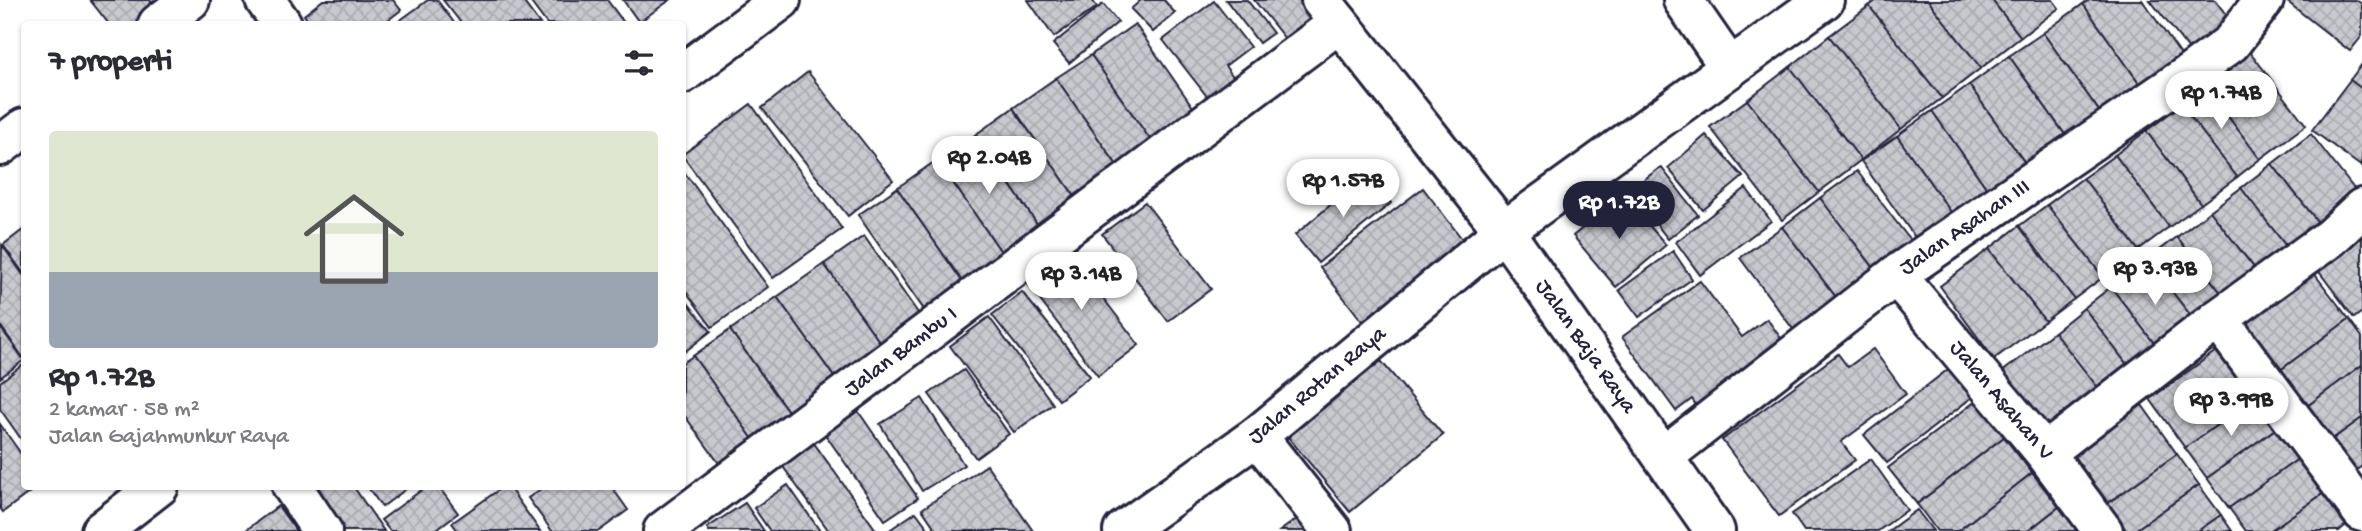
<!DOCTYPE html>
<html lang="id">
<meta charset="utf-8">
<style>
body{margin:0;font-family:"Gochi Hand",sans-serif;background:#f7f7f7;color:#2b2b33;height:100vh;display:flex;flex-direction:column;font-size:26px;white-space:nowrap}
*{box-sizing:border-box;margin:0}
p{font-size:23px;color:#7c7c81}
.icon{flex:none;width:38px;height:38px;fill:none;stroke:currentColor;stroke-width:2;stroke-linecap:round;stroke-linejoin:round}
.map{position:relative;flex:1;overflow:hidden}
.details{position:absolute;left:21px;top:21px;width:665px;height:469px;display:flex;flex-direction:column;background:#fff;border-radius:7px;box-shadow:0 2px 5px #0004}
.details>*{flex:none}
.price{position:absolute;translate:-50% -60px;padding:0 16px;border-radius:24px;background:#fff;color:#222;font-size:23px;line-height:46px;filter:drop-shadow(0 2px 4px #0008)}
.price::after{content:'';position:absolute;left:50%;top:42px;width:21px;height:16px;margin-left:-10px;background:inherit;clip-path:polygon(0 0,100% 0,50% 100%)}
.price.current{background:#22223b;color:#fff}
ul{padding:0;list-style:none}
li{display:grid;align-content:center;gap:14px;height:371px;padding:0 28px}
li span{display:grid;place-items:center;height:217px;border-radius:7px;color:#555}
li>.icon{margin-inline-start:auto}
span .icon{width:126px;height:126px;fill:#fffc;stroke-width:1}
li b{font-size:30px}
h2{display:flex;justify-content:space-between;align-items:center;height:84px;padding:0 28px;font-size:30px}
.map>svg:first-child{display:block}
.building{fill:url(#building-cross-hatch);stroke:#22223b;stroke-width:2}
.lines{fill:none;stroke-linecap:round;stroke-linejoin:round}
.minor-casing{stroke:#22223b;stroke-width:44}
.minor{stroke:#fff;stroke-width:38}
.labels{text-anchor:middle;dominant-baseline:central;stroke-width:7;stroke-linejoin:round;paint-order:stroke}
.street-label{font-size:23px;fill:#22223b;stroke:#fff}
</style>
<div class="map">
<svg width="2362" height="531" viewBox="0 0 2362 531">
<defs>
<pattern id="building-cross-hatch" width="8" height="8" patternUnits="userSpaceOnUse" patternTransform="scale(1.75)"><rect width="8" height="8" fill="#c8c8cf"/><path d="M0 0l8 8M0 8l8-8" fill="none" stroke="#acacb3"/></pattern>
</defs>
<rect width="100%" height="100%" fill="#fff"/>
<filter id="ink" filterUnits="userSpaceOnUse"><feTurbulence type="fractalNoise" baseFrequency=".0143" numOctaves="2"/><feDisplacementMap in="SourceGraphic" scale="14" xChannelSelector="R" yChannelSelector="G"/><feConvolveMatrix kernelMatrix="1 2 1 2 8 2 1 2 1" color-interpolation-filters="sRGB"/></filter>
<g filter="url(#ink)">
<g class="building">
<path d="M90,0h60l14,18 -7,6h-48z"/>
<path d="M323,0h70l8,10 -18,14h-72l-7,-9z"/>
<path d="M428,0h9l18,24h-60z"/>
<path d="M443,0h79l18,24h-78z"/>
<path d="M529,0h78l18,24h-78z"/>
<path d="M623,0h47l-31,22z"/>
<path d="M1028,0h64l5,7 -43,30z"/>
<path d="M1141,0h23l11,13 -22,19 -22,-23z"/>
<path d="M1226,0h21l26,33 -14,10z"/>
<path d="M1254,0h62l12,15 -38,30z"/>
<path d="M1877,0h51l53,68 -39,30 -73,-92z"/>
<path d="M1928,0h64l29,37 -40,31z"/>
<path d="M1992,0h61l6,8 -38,29z"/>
<path d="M2090,0h52l46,65 -41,29 -64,-90z"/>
<path d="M2150,0h65l22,29 -40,31z"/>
<path d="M2285,0h71l6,4v32l-12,15z"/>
<path d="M1214,1l36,46 -25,19 14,18 -26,20 -50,-64z"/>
<path d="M1103,4l15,18 -49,41 -16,-19z"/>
<path d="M2083,4l64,90 -40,28 -64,-89z"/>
<path d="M1869,6l73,92 -41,31 -72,-93z"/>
<path d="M1135,24l67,96 -44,31 -67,-96z"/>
<path d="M2043,33l64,89 -34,24 -64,-90z"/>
<path d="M1829,36l72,93 -40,31 -71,-93z"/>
<path d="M2250,52l56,73 -46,34 -55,-73z"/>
<path d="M1091,55l67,96 -35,23 -67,-96z"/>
<path d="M2009,56l64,90 -40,28 -64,-89z"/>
<path d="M2362,64v25l-12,-9z"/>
<path d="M1790,67l71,93 -42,32 -72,-92z"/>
<path d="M808,72l85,108 -45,36 -86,-108z"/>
<path d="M1056,78l67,96 -43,30 -67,-96z"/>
<path d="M2350,80l12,9v78l-50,-37z"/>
<path d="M1969,85l64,89 -38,26 -63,-89z"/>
<path d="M2205,86l55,73 -23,18 -56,-72z"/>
<path d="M1747,100l72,92 -37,28 -72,-93z"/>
<path d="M751,104l91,125 -69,49 -91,-123z"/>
<path d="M2181,105l56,72 -36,27 -55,-73z"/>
<path d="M1013,108l67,96 -38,27 -67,-96z"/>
<path d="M1932,111l63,89 -35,25 -63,-89z"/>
<path d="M2146,131l55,73 -32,23 -54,-72z"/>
<path d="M2311,134l51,65 -38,31 -52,-66z"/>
<path d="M975,135l67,96 -38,25 -67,-96z"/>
<path d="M1706,135l37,42 -40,33 -35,-42z"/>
<path d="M1897,136l63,89 -36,25 -63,-89z"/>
<path d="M2115,155l54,72 -31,23 -55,-72z"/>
<path d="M937,160l67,96 -40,28 -67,-96z"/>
<path d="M2272,164l52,66 -32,24 -51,-66z"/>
<path d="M1661,167l37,48 -30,24 -38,-49z"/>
<path d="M682,169l86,118 -56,40 -30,-41z"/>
<path d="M1857,171l60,78 -37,27 -60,-78z"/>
<path d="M1367,174l24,29 -73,60 -23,-28z"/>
<path d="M2083,178l55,72 -35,27 -56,-72z"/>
<path d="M897,188l67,96 -39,27 -67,-96z"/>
<path d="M1423,188l46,60 -103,78 -46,-59z"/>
<path d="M1746,188l25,33 -71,54 -24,-33z"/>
<path d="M2241,188l51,66 -30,24 -52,-67z"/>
<path d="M1623,195l43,50 -50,42 -43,-51z"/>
<path d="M1820,198l60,78 -38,29 -60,-78z"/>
<path d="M1145,202l66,87 -43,32 -66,-87z"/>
<path d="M2047,205l56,72 -29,22 -55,-73z"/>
<path d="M2210,211l52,67 -33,25 -52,-66z"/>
<path d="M2019,226l55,73 -29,22 -56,-72z"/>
<path d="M1782,227l60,78 -43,32 -59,-79z"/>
<path d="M24,229v45l-21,-29z"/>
<path d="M2362,229v83l-8,6 -40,-53z"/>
<path d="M864,236l61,87 -39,28 -62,-87z"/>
<path d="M2177,237l52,66 -30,23 -52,-66z"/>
<path d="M2,245l22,31v83l-24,-34z"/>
<path d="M1064,247l75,98 -41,31 -75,-98z"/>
<path d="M1989,249l56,72 -51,38 -54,-73z"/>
<path d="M1673,251l19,28 -53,38 -20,-27z"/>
<path d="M2147,260l52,66 -36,29 -52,-68z"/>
<path d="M824,264l62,87 -47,33 -62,-87z"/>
<path d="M2313,272l36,47 -78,58 -35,-47z"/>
<path d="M1700,281l42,56 25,-18 24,33 -88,64 -11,-17 -16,12 -54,-74z"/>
<path d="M2111,287l52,68 -28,20 -51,-67z"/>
<path d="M1022,292l68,84 -31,24 -67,-85z"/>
<path d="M682,296l29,35 -29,23z"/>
<path d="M777,297l62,87 -47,33 -62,-87z"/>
<path d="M2084,308l51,67 -29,23 -52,-66z"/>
<path d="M989,317l64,87 -39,28 -64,-86z"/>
<path d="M2349,319l13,18v28l-64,48 -27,-36z"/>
<path d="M0,327l24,33 -24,18z"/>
<path d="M730,330l62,87 -37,25 -62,-86z"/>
<path d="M2054,332l52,66 -57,44 -52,-66z"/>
<path d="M1873,349l33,45 -65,48 14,18 -76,56 -57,-76 116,-86 10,13z"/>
<path d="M2219,349l36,49 -70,50 -35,-49z"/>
<path d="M693,356l62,86 -34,24 -39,-54v-49z"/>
<path d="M1381,361l62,74 -93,77 -62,-75z"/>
<path d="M24,364v79l-24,-34v-27z"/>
<path d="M2362,365v53l-39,28 -25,-33z"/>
<path d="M1951,367l24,28 -88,68 -23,-28z"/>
<path d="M964,370l45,64 -33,24 -47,-64z"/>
<path d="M922,398l42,67 -42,26 -42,-67z"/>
<path d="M2255,398l22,30 -70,50 -22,-30z"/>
<path d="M1976,401l28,36 -87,67 -29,-36z"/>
<path d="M2142,405l35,49 -70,50 -35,-50z"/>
<path d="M858,411l60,87 -33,22 -60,-86z"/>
<path d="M2362,418v48l-15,11 -24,-31z"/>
<path d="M0,424l24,34v28h14l-35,26 -3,-4z"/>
<path d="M2277,428l21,31 -69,49 -22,-30z"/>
<path d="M2004,437l28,36 -74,58h-21l-20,-27z"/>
<path d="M811,439l65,91 -1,1h-46l-50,-70z"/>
<path d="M2177,454l22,31 -65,46h-7l-20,-27z"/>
<path d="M1871,459l36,51 -29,21h-74l-12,-17z"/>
<path d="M2298,459l26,34 -54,38h-24l-17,-23z"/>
<path d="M987,465l46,66h-96l-15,-22z"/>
<path d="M2032,473l27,34 -31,24h-70z"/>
<path d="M788,485l32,46h-50l-16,-23z"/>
<path d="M2199,485l22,30 -23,16h-64z"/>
<path d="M301,486h52l31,45h-52z"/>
<path d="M367,486h43l-28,21z"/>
<path d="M427,486h11l20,27 -24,18h-44l-9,-11z"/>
<path d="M504,486h4l32,45h-82l-6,-8z"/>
<path d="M545,486h66l17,24 -29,21h-47l-24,-33z"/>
<path d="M2324,493l22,32 -7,6h-69z"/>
<path d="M745,503l19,28h-55l-2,-3z"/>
<path d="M278,506l18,25h-51z"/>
<path d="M2059,507l19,24h-50z"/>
<path d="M1917,510l16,21h-45z"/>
<path d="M916,512l14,19h-42z"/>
<path d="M1304,514l12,17h-36z"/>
<path d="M2221,515l11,16h-34z"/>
</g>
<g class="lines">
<g class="minor-casing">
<g id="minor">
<path d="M265,0l17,24"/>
<path id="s1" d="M1321,0l183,231 211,300"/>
<path d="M1683,0l47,68"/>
<path d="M158,24l32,-24"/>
<path d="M682,74l99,-74"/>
<path d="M0,146l24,-18"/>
<path id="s2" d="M1896,275l149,178 58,78"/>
<path d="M2218,319l144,193"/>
<path d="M1257,436l75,95"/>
<path d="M2045,453l173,-134 112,-81 32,-30"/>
<path id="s3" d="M1664,456l232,-181 295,-202 40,-30 33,-43"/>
<path d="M292,486l30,45"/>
<path d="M101,531l58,-45"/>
<path id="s4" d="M663,531l676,-508"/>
<path id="s5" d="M1123,531l134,-95 247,-205 320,-231"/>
</g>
</g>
<use href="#minor" class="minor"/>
</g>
</g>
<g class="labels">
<g class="street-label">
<text stroke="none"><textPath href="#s3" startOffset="378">Jalan Asahan III</textPath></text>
<text stroke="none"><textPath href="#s1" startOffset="436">Jalan Baja Raya</textPath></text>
<text stroke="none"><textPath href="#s4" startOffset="298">Jalan Bambu I</textPath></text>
<text stroke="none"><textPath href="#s5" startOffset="243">Jalan Rotan Raya</textPath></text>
<text stroke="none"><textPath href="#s2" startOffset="164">Jalan Asahan V</textPath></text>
</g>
</g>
</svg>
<b class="price" style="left:2221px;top:131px">Rp 1.74B</b>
<b class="price" style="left:989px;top:196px">Rp 2.04B</b>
<b class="price" style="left:1343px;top:219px">Rp 1.57B</b>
<b class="price current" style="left:1619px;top:241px">Rp 1.72B</b>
<b class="price" style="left:2155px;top:307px">Rp 3.93B</b>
<b class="price" style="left:1081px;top:312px">Rp 3.14B</b>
<b class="price" style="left:2231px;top:438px">Rp 3.99B</b>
<section class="details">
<h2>7 properti<svg class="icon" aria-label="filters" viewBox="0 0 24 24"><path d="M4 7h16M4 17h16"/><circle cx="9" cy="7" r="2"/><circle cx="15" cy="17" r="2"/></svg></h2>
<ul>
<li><span style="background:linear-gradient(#dfe7d0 65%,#9aa5b1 0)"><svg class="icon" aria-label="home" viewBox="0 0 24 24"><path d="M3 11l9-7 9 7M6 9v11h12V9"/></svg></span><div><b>Rp 1.72B</b><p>2 kamar · 58 m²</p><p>Jalan Gajahmunkur Raya</p></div></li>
</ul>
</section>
</div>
